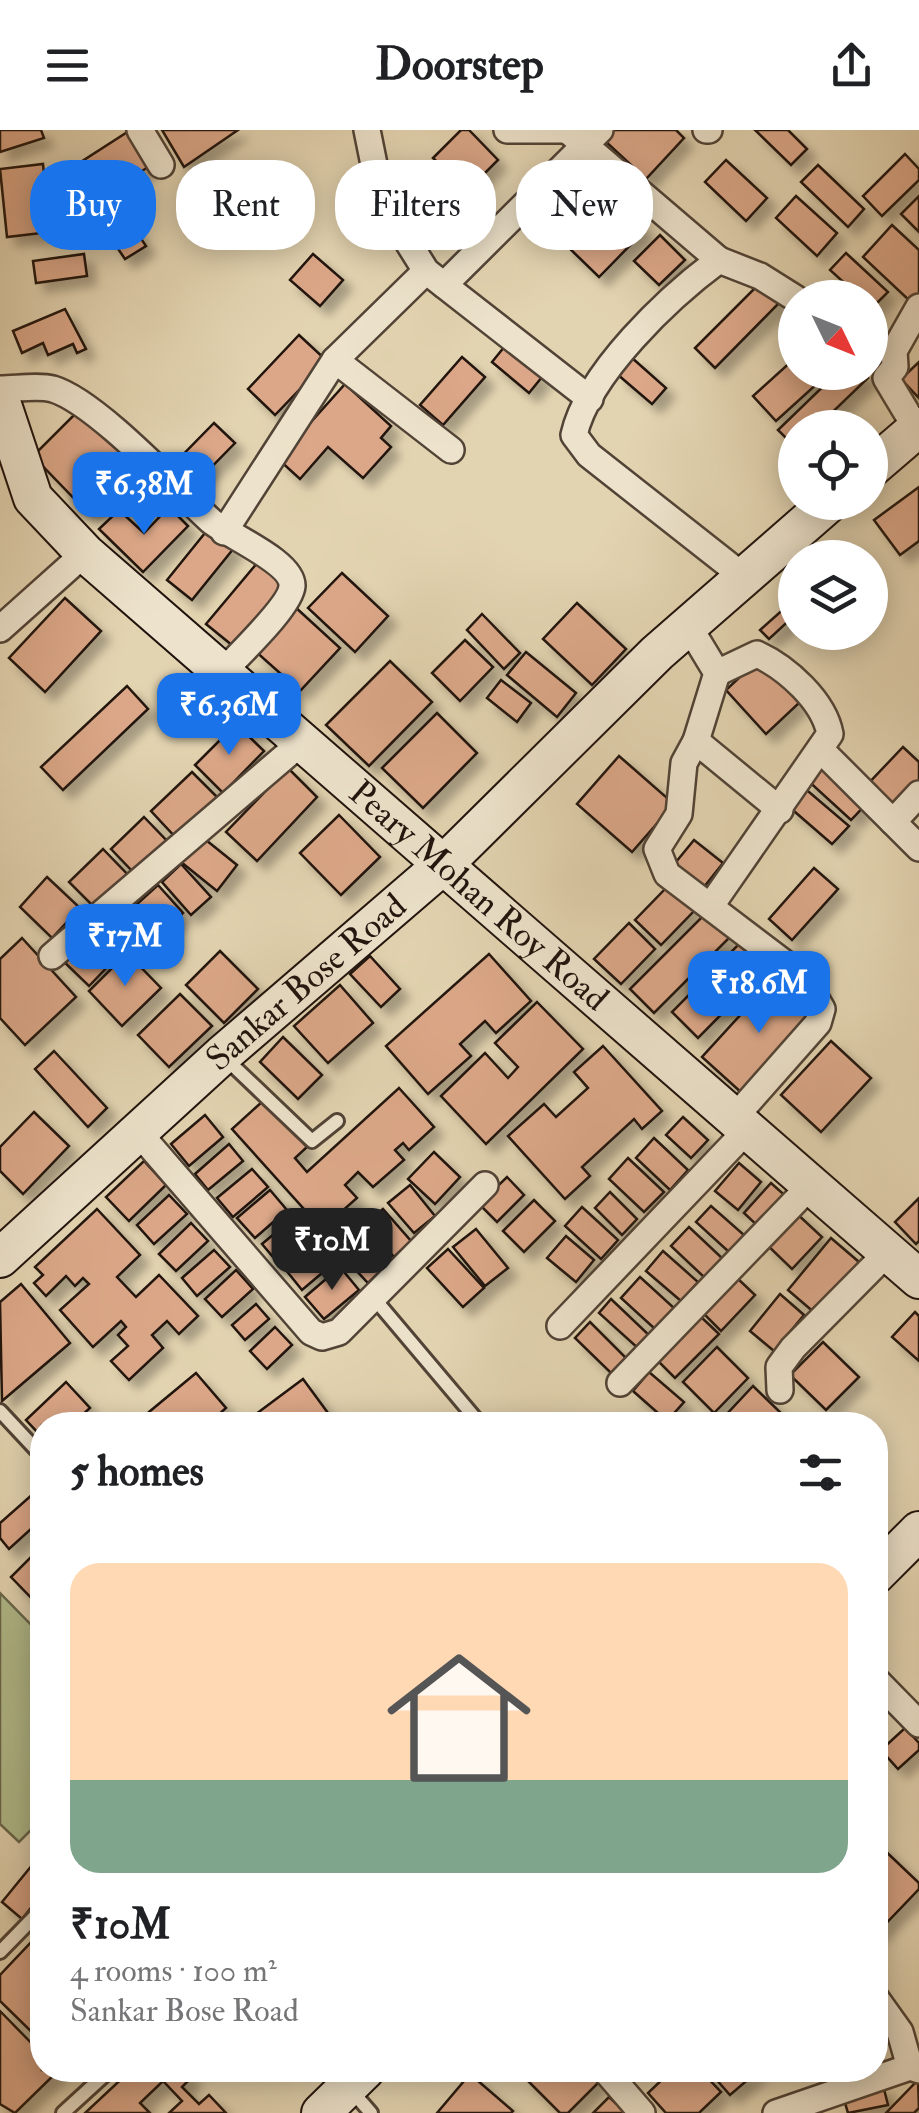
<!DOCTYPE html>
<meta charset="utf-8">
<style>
body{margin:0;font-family:"IM FELL Double Pica",serif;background:#f6f6f6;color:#202124;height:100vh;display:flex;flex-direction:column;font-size:38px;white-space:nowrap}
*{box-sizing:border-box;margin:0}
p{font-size:32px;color:#757577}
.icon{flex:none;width:55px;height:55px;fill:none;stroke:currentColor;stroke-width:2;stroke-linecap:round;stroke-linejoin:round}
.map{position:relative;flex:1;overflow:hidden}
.panel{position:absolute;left:30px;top:1282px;width:858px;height:670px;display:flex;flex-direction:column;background:#fff;border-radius:40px;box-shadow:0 5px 25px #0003}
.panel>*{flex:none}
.banner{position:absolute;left:30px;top:30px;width:860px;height:90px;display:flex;gap:20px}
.needle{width:65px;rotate:133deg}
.buttons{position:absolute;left:778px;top:150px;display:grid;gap:20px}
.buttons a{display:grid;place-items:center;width:110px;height:110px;border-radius:50%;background:#fff;box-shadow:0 5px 25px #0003;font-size:50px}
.price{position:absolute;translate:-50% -85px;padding:0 22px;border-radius:20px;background:#1a73e8;color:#fff;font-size:32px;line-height:65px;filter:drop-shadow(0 2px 5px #0008)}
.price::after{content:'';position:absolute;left:50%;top:60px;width:30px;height:22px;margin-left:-15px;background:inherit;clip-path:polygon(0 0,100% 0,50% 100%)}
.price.active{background:#222;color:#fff}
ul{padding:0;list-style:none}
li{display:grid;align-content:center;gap:20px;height:530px;padding:0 40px}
li span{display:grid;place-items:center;height:310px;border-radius:30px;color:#555}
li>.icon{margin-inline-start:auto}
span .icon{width:180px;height:180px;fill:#fffc;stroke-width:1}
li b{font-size:42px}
h2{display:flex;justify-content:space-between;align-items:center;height:120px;padding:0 40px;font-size:42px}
.pill{padding:0 35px;border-radius:40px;background:#fff;box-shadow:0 5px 25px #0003;font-size:35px;line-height:90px}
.pill.active{background:#1a73e8;color:#fff}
header{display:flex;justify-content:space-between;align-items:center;height:130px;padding:0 40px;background:#fff;font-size:45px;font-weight:700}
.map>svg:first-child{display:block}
.green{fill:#b2bd8d;stroke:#69684d;stroke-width:2.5}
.building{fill:#dba788;stroke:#20130d;stroke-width:2.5;filter:url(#shadow)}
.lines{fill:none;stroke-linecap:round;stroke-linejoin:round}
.lane-casing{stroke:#514336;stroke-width:18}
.street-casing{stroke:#514336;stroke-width:30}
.secondary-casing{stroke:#20130d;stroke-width:42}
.lane{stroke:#ede3cc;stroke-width:12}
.street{stroke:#ede3cc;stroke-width:25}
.secondary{stroke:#ede3cc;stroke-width:38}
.labels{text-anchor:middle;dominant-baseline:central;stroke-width:9;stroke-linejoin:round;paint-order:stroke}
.street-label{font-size:35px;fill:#20130d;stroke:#ede3cc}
</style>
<header><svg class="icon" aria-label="menu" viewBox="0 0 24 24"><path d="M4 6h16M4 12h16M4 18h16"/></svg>Doorstep<svg class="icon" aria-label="share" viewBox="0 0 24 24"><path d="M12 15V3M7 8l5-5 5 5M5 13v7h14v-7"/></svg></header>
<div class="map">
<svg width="919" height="1983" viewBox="0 0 919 1983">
<defs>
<filter id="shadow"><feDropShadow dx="9" dy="9" stdDeviation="5" flood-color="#0004"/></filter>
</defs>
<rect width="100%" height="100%" fill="#e3d4b1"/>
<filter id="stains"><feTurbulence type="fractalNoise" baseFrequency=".002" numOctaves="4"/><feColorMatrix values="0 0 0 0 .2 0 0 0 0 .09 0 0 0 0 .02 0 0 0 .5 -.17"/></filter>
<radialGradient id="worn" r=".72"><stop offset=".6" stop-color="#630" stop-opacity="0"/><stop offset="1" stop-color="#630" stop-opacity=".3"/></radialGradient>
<path class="green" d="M0,1463l42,43v183l-23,23 -19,-18z"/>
<g class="building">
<path d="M0,0h41l3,8 -44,14z"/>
<path d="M162,0h76l-54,37z"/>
<path d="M461,0h8l29,30 -31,31 -34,-33z"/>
<path d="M613,0h63l8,8 -38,41 -42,-39z"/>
<path d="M755,0h33l19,19 -16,16z"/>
<path d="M129,1l22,34 -59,39 -22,-35z"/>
<path d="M905,24l14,15v11l-37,36 -19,-20z"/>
<path d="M726,30l41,38 -21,23 -41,-39z"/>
<path d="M43,34l7,68 -43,5 -7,-68z"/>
<path d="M818,35l46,44 -16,18 -47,-45z"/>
<path d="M796,66l41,37 -20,23 -41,-38z"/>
<path d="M919,66v36l-18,-18z"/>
<path d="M114,68l32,48 -21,13 -32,-47z"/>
<path d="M611,68l34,32 -46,47 -33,-32z"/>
<path d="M892,95l27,25v45l-7,8 -49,-46z"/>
<path d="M660,105l25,25 -26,25 -25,-24z"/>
<path d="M846,123l42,39 -16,16 -2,-10h-9l-31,-28z"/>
<path d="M84,124l3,22 -51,7 -3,-22z"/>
<path d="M313,124l30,26 -23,26 -30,-26z"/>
<path d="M761,152l20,19 -66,67 -20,-20z"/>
<path d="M65,179l21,40 -9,4 -4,-9 -25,11 -5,-12 -21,10 -9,-22z"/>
<path d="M299,205l28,26 -52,54 -27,-26z"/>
<path d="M505,216l37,31 -13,16 -37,-31z"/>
<path d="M462,227l23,20 -42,48 -23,-20z"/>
<path d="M631,227l35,31 -14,16 -35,-30z"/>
<path d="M795,228v14h35l-54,49 -23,-25z"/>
<path d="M919,232v36l-18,-19z"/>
<path d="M838,242h25l5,6 -52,50h-21v19l-17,-17z"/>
<path d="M345,254l46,42 -10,12 10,9 -28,31 -35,-31 -28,32 -22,-20z"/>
<path d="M79,280l57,59 -47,45 -56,-58z"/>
<path d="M214,293l21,20 -49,50 -21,-20z"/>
<path d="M919,357v54l-19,14 -26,-35z"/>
<path d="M169,377l19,19 -45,46 -44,-43 20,-19 25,23z"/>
<path d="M209,398l25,20 -42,52 -25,-20z"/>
<path d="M258,432l31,26 -51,62 -32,-26z"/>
<path d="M342,443l46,43 -33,36 -47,-44z"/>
<path d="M65,468l36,33 -56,61 -36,-34z"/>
<path d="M577,473l49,46 -34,36 -49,-46z"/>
<path d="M294,476l46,42 -40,43 -46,-41z"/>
<path d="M787,476l8,9 -26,24 -9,-9z"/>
<path d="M482,484l38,39 -16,16 -37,-39z"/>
<path d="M465,510l28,27 -33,34 -28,-28z"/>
<path d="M526,522l50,41 -19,24 -50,-42z"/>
<path d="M759,529l40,44 -33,31 -40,-44z"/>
<path d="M390,531l42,41 -63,64 -43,-41z"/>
<path d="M501,550l30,23 -14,19 -30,-24z"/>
<path d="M127,556l21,23 -85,81 -22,-23z"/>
<path d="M437,583l40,40 -54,55 -41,-40z"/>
<path d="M236,594l28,27 -41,42 -28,-28z"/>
<path d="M903,617l16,15v24l-24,26 -29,-26z"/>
<path d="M619,626l55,48 -42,48 -55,-48z"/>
<path d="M825,627l45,43 -19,20 -46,-42z"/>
<path d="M288,638l29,29 -60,64 -31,-29z"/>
<path d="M192,642l29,29 -42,40 -28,-30z"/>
<path d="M802,656l47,40 -17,18 -45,-39z"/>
<path d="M339,685l41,42 -39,38 -41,-42z"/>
<path d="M144,687l25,26 -33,32 -25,-26z"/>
<path d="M201,706l36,29 -20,26 -36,-29z"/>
<path d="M694,710l29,23 -23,29 -29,-24z"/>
<path d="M103,719l29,30 -34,32 -29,-29z"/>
<path d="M181,734l30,33 -20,18 -29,-33z"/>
<path d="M814,738l24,21 -46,51 -23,-21z"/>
<path d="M47,747l33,31 -28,30 -32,-31z"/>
<path d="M158,755l25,28 -43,39 -25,-28z"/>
<path d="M669,755l26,25 -34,35 -26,-25z"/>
<path d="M707,782l23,25 -76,76 -24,-24z"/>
<path d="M629,793l26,26 -34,35 -27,-25z"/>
<path d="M83,804l29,28 -23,24 -29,-28z"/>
<path d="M22,808l54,59 -51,48 -25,-27v-59z"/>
<path d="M739,814l26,26 -67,68 -26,-26z"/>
<path d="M220,821l38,38 -34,34 -38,-38z"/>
<path d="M127,823l34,35 -39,38 -33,-35z"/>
<path d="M489,824l42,47 -35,32 -11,-12 -25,23 11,12 -43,38 -42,-48z"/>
<path d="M370,826l30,33 -19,18 -31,-33z"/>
<path d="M775,847l41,37 -73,80 -41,-37z"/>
<path d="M340,855l33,38 -45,40 -34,-37z"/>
<path d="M180,864l32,32 -43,41 -31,-32z"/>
<path d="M537,872l46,47 -97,95 -45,-48 44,-43 23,25 10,-11 -23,-24z"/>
<path d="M283,907l39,38 -24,24 -38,-37z"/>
<path d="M831,911l40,37 -50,54 -40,-37z"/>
<path d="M603,916l59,65 -20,18 -8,-10 -52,48 8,9 -25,23 -57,-63 36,-32 12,13 32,-29 -14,-16z"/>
<path d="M54,921l53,57 -19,19 -53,-58z"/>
<path d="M399,958l35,39 -25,23 -6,-7 -8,7 9,10 -31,27 -15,-15 -13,13 12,13 -35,31 -90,-100 32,-29 43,47 -12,11 12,14z"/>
<path d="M34,982l35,34 -46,48 -23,-23v-24z"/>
<path d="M205,985l18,22 -34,29 -18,-22z"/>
<path d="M683,987l25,23 -17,18 -25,-23z"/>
<path d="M654,1008l34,32 -18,20 -34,-32z"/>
<path d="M229,1014l14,17 -35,29 -13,-16z"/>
<path d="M434,1022l26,25 -25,27 -27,-25z"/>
<path d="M628,1028l36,34 -20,20 -35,-33z"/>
<path d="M144,1031l22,24 -37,36 -23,-24z"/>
<path d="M739,1033l22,19 -23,28 -23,-19z"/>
<path d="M252,1039l16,18 -35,30 -16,-19z"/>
<path d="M507,1047l17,18 -27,27 -18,-18z"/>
<path d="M771,1053l19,17 -27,31 -19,-18z"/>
<path d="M410,1055l25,31 -21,17 -26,-30z"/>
<path d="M270,1060l17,20 -32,28 -18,-20z"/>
<path d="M610,1062l27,27 -15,16 -27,-27z"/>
<path d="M169,1065l18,19 -33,30 -17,-19z"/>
<path d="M919,1068v43l-3,3 -21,-22z"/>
<path d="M534,1070l21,21 -31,31 -21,-21z"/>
<path d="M711,1076l33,29 -15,17 -33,-30z"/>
<path d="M582,1077l36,33 -17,19 -36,-33z"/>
<path d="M97,1079l43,46 -23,22 19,20 23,-22 39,41 -19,18 -12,-13 -15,14 11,13 -34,32 -18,-19 17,-15 -10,-11 8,-8 -5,-6 -28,26 -33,-37 29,-26 -6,-6 -8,8 -9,-10 -20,20 -12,-13 9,-8 -8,-8z"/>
<path d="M383,1079l28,32 -17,16 -29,-33z"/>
<path d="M794,1081l28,26 -30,32 -28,-27z"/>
<path d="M292,1089l16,19 -30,25 -16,-19z"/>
<path d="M191,1093l17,18 -32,30 -17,-17z"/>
<path d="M689,1097l34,32 -18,19 -34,-32z"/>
<path d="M476,1099l32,39 -23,18 -32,-39z"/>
<path d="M358,1101l30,33 -20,19 -31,-33z"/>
<path d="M566,1106l28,24 -18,22 -29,-24z"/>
<path d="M831,1108l28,24 -43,52 -28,-24z"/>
<path d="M317,1111l18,21 -33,28 -17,-21z"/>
<path d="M448,1119l36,39 -21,19 -36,-39z"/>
<path d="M214,1120l16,17 -33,29 -15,-18z"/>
<path d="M663,1121l35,31 -17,19 -35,-30z"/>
<path d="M340,1137l19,23 -35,29 -19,-22z"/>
<path d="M236,1140l17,19 -31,28 -17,-18z"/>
<path d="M735,1146l20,19 -34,36 -20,-20z"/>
<path d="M640,1147l34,31 -19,21 -34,-31z"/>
<path d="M21,1154l49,59 -68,58 -2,-99z"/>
<path d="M780,1164l24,21 -30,36 -24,-20z"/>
<path d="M611,1169l40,38 -11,13 -41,-37z"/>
<path d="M256,1174l13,15 -24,21 -13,-15z"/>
<path d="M915,1182l4,4v45l-27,-24z"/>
<path d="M699,1185l20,19 -44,44 -19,-19z"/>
<path d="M590,1192l36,36 -15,15 -36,-35z"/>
<path d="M275,1197l17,18 -25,24 -17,-18z"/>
<path d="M823,1212l36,35 -33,33 -36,-35z"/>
<path d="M717,1217l31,31 -34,35 -31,-31z"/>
<path d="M649,1242l35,30 -17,19 -34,-30z"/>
<path d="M196,1243l30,35 -19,17h-47l-11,-13z"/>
<path d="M303,1249l25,34 -16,12h-54l-6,-8z"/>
<path d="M66,1252l24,26 -19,17h-29v12l-16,-17z"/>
<path d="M753,1256l30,29 -9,10h-40l-9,-9z"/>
<path d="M42,1356v33l-33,30 -9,-11v-15z"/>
<path d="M42,1416v63l-31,-32z"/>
<path d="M905,1598l14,15v7l-21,19 -17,-19z"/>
<path d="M879,1715l40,38v6l-44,46v-85z"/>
<path d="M42,1723v41l-20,25 -20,-17z"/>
<path d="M37,1806l5,6v100l-42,-41v-26z"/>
<path d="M0,1881l42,43v16h17l-44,43 -15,-9z"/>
<path d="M131,1940h55l6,7 -10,10 17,17 10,-9 17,18h-57l13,-12 -19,-20 -23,22 10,10h-65z"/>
<path d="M534,1940h55l11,11 -32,32h-8l-35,-35z"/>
<path d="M672,1940h28l21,22 -22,21h-33l-18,-20z"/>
<path d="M708,1940h49l1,1 -28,24z"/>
<path d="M470,1944l43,37 -2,2h-74z"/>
<path d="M918,1950l1,28 -5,5h-28z"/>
<path d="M883,1955l5,20 -40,8 -5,-17z"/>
<path d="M609,1967l17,16h-33z"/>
</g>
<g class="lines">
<g class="lane-casing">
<g id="lane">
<path d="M225,928l87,83 25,-20"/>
<path d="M373,1167l108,128"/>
<path d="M0,1281l42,45"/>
<path d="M0,1822l42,-43"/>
<path d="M351,1960l20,23"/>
<path d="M63,1983l47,-43"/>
</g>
</g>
<g class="street-casing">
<g id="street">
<path d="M140,0l21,35"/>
<path d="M367,0l14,69 45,72 164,128"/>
<path d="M507,0h57"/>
<path d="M567,0l152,130c-50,37 -131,113 -145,175l15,20 155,122"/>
<path d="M706,0h3"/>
<path d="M719,130l41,16 35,22"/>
<path d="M444,155l156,-155"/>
<path d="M335,230l116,90"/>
<path d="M0,259c16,0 38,-4 53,0 43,13 122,99 158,132 18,15 82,41 81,65 -1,20 -56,71 -71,88"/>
<path d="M916,298l-30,-50 9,-11 -1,-16 25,-44"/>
<path d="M224,402l111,-172 91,-89"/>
<path d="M688,495l29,48 -21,68 -12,22 -5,51 -22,35 10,25 137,104 18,31 -4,14 -83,94"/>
<path d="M0,499l85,-76"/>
<path d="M696,611l84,69"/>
<path d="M820,619l73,73"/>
<path d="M919,664l-26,28 26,26"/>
<path d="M712,774l118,-170c-6,-33 -43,-66 -73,-80l-40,19"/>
<path d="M52,826l250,-214"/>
<path d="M138,1002l173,200 11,5 17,-5 146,-147"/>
<path d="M560,1196l188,-197"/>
<path d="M620,1253l191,-198"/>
<path d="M780,1260l-1,-23 14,-19 95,-96"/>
<path d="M875,1549l44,45"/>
<path d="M875,1867l25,35 10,35"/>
<path d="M605,1940l37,43"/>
<path d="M776,1983l134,-46 9,3"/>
</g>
</g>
<g class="secondary-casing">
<g id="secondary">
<path id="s1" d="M0,269l33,99 52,55 834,726"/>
<path d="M870,339l49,-42"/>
<path id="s2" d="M0,1128l222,-203 222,-191 213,-211 173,-151"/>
<path d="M875,1445l44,-44"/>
<path d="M321,1983l44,-43"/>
</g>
</g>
<use href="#lane" class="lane"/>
<use href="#street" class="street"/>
<use href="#secondary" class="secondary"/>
</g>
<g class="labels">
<g class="street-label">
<text stroke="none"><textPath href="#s1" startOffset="702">Peary Mohan Roy Road</textPath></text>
<text stroke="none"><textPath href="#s2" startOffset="412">Sankar Bose Road</textPath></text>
</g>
</g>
<rect width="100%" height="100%" filter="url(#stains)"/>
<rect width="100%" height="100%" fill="url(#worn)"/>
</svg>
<div class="buttons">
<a><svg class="needle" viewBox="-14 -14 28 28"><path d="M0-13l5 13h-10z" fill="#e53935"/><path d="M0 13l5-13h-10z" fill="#757577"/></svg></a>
<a><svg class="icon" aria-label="locate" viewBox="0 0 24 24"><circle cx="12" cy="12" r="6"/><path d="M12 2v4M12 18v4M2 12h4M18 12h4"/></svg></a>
<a><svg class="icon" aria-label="layers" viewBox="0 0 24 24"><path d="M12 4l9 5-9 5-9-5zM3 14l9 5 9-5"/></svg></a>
</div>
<b class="price" style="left:144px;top:407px">₹6.38M</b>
<b class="price" style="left:229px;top:628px">₹6.36M</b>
<b class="price" style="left:125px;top:859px">₹17M</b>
<b class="price" style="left:759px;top:906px">₹18.6M</b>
<b class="price active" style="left:332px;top:1163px">₹10M</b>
<div class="banner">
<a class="pill active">Buy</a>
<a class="pill">Rent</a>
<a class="pill">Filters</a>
<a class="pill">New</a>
</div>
<section class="panel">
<h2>5 homes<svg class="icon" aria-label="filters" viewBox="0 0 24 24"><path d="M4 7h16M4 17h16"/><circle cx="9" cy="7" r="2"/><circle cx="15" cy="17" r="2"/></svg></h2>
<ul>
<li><span style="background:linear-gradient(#ffd9b3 70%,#7fa58c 0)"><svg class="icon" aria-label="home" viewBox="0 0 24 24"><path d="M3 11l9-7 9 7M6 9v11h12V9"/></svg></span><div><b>₹10M</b><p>4 rooms · 100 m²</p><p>Sankar Bose Road</p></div></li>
</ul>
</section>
</div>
